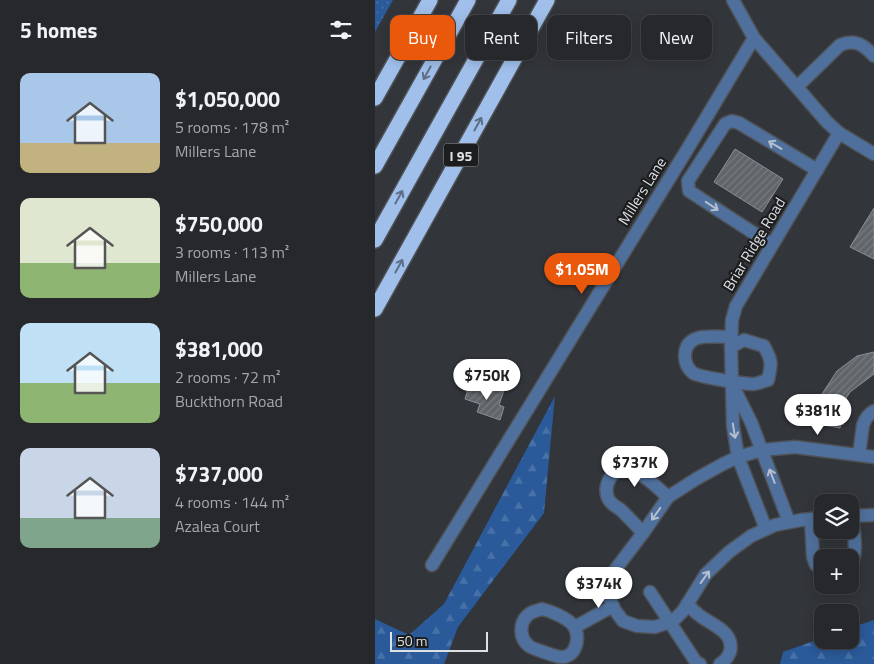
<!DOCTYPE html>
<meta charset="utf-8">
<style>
body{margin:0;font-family:"Titillium Web",sans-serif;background:#2e3034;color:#f1f3f6;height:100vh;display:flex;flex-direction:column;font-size:19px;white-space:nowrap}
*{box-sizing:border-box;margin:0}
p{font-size:16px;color:#a4a6a9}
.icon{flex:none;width:28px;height:28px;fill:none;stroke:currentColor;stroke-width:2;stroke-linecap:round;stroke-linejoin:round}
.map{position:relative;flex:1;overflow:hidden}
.side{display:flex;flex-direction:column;background:#26282c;width:375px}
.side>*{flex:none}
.guide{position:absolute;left:15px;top:15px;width:409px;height:45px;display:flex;gap:10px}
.fabs{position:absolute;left:439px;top:494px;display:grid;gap:10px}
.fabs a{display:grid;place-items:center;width:45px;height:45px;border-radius:10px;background:#26282c;box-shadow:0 2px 12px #0003,0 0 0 1px #424448;font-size:25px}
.scale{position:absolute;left:15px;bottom:12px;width:98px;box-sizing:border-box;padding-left:5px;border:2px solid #dee1e4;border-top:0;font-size:14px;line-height:18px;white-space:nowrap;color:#dee1e4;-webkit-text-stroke:4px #1b1d1f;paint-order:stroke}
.price{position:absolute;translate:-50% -42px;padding:0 11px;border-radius:18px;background:#fff;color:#222;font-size:16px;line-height:32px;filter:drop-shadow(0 1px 2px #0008)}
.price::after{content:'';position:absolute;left:50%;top:30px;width:15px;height:11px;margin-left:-8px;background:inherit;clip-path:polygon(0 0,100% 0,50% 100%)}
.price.current{background:#ea580c;color:#fff}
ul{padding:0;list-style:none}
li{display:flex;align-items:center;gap:15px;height:125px;padding:0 20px}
li span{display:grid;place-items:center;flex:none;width:140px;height:100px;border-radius:10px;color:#555}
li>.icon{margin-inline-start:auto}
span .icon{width:60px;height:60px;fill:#fffc;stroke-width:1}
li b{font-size:21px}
h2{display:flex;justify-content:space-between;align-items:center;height:60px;padding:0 20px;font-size:21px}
.tag{padding:0 18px;border-radius:10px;background:#26282c;box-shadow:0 2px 12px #0003,0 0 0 1px #424448;font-size:18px;line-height:45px}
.tag.current{background:#ea580c;color:#fff}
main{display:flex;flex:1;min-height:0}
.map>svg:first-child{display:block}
.grass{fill:url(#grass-dots)}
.forest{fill:url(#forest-firs)}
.building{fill:url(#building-hatch);stroke:#8b8f95}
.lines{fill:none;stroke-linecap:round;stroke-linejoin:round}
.minor-casing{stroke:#4e5155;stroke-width:15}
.highway-casing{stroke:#4e5155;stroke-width:18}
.minor{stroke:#4f709c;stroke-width:12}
.highway{stroke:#a0c0eb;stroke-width:15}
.oneway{stroke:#5e6e85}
.oneway2{stroke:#b3bfce}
.labels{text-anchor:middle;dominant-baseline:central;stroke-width:4.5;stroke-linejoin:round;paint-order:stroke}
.shield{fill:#1b1d1f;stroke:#a4a6a9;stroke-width:1}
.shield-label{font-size:14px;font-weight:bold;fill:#dee1e4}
.street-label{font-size:15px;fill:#dee1e4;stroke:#1b1d1f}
</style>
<main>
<section class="side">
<h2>5 homes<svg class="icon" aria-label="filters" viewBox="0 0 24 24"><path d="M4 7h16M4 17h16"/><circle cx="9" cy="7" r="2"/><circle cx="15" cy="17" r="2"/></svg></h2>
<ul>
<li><span style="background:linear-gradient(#a9c7e8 70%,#c2b280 0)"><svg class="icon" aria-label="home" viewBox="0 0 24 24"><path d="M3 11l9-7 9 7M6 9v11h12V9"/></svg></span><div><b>$1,050,000</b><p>5 rooms · 178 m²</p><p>Millers Lane</p></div></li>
<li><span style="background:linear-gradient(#dfe7d0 65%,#8fb573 0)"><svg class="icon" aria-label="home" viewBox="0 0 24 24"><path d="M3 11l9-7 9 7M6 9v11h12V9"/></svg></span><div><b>$750,000</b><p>3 rooms · 113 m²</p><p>Millers Lane</p></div></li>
<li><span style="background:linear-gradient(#bfe0f5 60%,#8fb573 0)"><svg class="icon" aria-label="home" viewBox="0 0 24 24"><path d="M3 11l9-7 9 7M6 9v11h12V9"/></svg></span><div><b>$381,000</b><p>2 rooms · 72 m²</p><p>Buckthorn Road</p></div></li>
<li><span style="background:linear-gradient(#c9d6e8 70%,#7fa58c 0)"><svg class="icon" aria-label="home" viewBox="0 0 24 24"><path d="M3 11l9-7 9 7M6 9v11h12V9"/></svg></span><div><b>$737,000</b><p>4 rooms · 144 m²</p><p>Azalea Court</p></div></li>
</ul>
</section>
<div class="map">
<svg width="499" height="664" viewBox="0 0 499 664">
<defs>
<pattern id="grass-dots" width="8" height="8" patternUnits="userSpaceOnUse" patternTransform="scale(1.25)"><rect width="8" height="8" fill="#2a5a99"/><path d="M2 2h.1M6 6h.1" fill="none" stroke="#4871a7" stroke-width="1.8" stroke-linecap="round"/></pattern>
<pattern id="forest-firs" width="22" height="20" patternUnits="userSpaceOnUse" patternTransform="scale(1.25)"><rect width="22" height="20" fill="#2a5a99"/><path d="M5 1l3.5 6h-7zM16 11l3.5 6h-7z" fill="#4871a7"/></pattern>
<pattern id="building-hatch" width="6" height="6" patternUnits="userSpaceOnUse" patternTransform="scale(1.25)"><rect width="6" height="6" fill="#61656a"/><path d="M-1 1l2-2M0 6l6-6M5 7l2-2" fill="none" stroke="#777b7f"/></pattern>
</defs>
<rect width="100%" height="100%" fill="#32353a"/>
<path class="grass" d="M0,0h18l-18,32z"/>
<g class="forest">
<path d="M180,396l-11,117 -86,114 -14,37h-69v-45l34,16 35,-31z"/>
<path d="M499,620v44h-94l3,-12 39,-14 1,2h27v-12z"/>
</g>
<g class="building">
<path d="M360,149l48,30 -21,33 -48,-30z"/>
<path d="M499,208v51l-24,-12z"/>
<path d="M499,352v22l-24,18 -13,20 8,1 -2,12 -2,-1 -1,4 -22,-4 6,-29 -2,-1 15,-23 20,-15z"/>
<path d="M111,385l18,5 -5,15 5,2 -4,13 -23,-8 3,-8 -15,-5 4,-13 15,5z"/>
</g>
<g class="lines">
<g class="minor-casing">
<g id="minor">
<path d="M358,0l21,38 73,84 12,11 35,21"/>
<path d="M422,87l43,-42c15,-6 23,-1 34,11"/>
<path d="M397,245l-83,-54 -1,-10 37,-57 7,-3 7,2 78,47"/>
<path d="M356,347l13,-7 20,6c8,15 8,17 4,34 -5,1 -10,4 -15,4 -9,0 -54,-7 -60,-11 -5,-4 -8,-10 -8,-17 0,-25 29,-19 46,-19"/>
<path d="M358,386l18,36 38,100"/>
<path d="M484,455l4,-30c2,-6 5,-11 11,-14"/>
<path d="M475,516l24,-1"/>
<path d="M448,518l-22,2 -26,5 -24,11 -22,16 -23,22 -23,37 -10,10 -18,6 -18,-1 -14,-5 -9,-12 -6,-15 4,-20 31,-41 25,-36 28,-18 27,-15 15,-7 24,-7 33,-3 79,10"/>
<path d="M436,519l2,38 3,8 7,5"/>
<path d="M391,529l-28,-72 -5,-31 -2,-79 1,-27 4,-14 103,-173"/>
<path d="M268,533c-7,-8 -14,-15 -22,-23 -4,-3 -9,-5 -12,-10 -4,-7 -3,-15 1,-22 16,-25 45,8 58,19"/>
<path d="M57,565l253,-412 69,-115"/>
<path d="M475,566c9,-14 3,-35 2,-50"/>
<path d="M275,592l46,70 4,2"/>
<path d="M312,604c4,4 8,8 12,11 12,10 36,16 31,37 -2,5 -5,9 -10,12"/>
<path d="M167,609c9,2 25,9 31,16 8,10 4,33 -12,32 -4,0 -30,-9 -32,-11 -10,-8 -10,-23 -1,-31 4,-4 9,-4 14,-6z"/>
<path d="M200,627l38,-21"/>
</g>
</g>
<g class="highway-casing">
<g id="highway">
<path d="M0,98l55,-98"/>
<path d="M0,166l93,-166"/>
<path d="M0,240l134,-240"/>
<path d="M0,309l172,-309"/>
</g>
</g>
<use href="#minor" class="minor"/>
<use href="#highway" class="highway"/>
</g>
<defs><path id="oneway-shaft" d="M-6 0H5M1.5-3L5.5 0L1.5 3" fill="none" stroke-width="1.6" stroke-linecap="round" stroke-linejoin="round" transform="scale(1.25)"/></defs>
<g class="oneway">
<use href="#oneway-shaft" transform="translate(52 73) rotate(119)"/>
<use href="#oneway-shaft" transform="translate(103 124) rotate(-61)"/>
<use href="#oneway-shaft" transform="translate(24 197) rotate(-61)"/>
<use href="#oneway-shaft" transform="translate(24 266) rotate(-61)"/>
</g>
<g class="oneway2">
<use href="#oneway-shaft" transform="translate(400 145) rotate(-149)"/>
<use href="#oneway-shaft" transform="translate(337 206) rotate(33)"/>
<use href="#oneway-shaft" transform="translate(359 431) rotate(81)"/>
<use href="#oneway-shaft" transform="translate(397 476) rotate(-111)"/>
<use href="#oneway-shaft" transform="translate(281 514) rotate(125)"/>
<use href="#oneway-shaft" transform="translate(330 577) rotate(-54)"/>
</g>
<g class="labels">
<rect class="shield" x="68.5" y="143.5" width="35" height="23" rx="4"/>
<g class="shield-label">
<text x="86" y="155">I 95</text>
</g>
<g class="street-label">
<text transform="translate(267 191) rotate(-58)">Millers Lane</text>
<text transform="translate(379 244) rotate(-59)">Briar Ridge Road</text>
</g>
</g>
</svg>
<div class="fabs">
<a><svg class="icon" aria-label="layers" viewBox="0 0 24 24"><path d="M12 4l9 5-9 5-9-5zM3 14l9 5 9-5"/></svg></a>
<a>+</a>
<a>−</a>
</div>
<div class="scale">50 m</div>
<b class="price current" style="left:207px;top:295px">$1.05M</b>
<b class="price" style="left:112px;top:401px">$750K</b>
<b class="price" style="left:443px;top:436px">$381K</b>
<b class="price" style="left:260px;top:488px">$737K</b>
<b class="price" style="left:224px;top:609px">$374K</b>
<div class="guide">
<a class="tag current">Buy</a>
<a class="tag">Rent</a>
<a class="tag">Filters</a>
<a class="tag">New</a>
</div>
</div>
</main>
